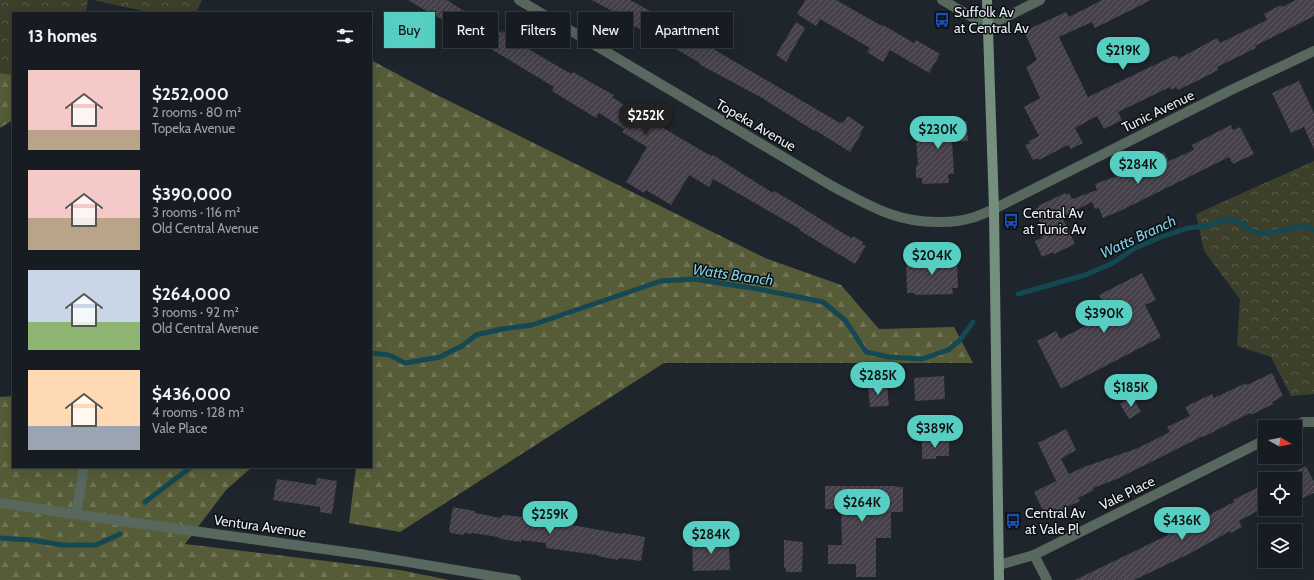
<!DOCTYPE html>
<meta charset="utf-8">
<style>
body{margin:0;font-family:Cabin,sans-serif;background:#1f252a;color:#f1f3f6;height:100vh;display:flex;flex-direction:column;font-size:15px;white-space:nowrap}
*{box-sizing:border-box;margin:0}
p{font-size:13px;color:#9ea1a5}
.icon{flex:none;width:22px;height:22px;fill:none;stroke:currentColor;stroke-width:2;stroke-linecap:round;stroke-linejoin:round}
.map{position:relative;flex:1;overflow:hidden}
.sheet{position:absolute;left:12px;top:12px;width:360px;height:456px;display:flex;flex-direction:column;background:#161c21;border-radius:0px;box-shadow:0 4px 16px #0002,0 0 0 1px #353a3f}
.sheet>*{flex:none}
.hud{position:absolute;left:384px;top:12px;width:380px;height:36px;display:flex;gap:8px}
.needle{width:26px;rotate:99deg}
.tools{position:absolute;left:1258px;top:420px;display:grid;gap:8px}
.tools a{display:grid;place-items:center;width:44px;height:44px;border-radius:0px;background:#161c21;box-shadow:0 4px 16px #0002,0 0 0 1px #353a3f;font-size:20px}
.price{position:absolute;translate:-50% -34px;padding:0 9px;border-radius:14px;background:#57cec2;color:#111;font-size:13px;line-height:26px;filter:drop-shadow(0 1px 2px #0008)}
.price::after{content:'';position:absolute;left:50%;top:24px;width:12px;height:9px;margin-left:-6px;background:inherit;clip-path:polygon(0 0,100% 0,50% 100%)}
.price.active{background:#222;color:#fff}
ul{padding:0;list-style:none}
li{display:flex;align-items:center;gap:12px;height:100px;padding:0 16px}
li span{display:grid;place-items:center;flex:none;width:112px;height:80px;border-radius:0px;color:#555}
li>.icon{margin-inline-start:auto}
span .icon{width:48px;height:48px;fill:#fffc;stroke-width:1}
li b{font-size:17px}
h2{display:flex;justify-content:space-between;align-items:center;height:48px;padding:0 16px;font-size:17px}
.pill{padding:0 14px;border-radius:0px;background:#161c21;box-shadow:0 4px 16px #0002,0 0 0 1px #353a3f;font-size:14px;line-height:36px}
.pill.active{background:#57cec2;color:#111}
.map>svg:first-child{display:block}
.forest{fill:url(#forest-firs)}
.park{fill:url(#park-crowns)}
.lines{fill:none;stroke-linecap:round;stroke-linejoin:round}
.stream{stroke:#144852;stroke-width:5}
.building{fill:url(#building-hatch)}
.minor{stroke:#58685e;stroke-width:10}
.tertiary{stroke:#58685e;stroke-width:10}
.secondary{stroke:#758f7e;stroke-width:10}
.labels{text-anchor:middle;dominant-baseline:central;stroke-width:3;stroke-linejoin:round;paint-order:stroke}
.poi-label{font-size:14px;fill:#e7ecf1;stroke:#0b0e11;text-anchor:start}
.street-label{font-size:14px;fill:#e7ecf1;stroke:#0b0e11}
.water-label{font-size:15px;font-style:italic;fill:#7dd1e4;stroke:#0b0e11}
</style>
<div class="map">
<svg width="1314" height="580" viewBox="0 0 1314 580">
<defs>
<pattern id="forest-firs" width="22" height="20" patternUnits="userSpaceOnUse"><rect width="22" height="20" fill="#565c37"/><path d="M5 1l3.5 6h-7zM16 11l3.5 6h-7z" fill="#6e7454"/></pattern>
<pattern id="park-crowns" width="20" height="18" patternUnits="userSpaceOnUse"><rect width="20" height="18" fill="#3c402b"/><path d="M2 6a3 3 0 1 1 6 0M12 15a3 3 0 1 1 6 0" fill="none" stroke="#585c4a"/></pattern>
<pattern id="building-hatch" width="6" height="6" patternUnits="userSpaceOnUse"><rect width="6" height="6" fill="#454049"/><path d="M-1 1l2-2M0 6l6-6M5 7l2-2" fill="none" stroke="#605c64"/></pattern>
</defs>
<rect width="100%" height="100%" fill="#1e252c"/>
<g class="forest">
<path d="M371,60l56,30 338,168 76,27 38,44 75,-2 19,36h-309l-264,169 -51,-9 7,-56h15z"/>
<path d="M0,73l13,2v45l-13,8z"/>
<path d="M13,396v71h239l-26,23 -41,54 215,26 49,10h-449v-183z"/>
</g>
<g class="park">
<path d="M0,0h88l-2,13h-73v62l-13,-2z"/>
<path d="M93,0h109l-6,13h-44z"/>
<path d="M1314,161v233l-23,2 -20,-39 -34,-11 3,-47 -36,-48 -8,-37z"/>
</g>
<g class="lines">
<g class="stream">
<path d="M1018,294l67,-19 28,-12 22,-15 26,-11 27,-9 18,-2 22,-7 15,5 8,7 11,3 42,-8 10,4"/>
<path d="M371,353l18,2 16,8 35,-6 22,-11 14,-11 26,-6 30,-4 129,-44 33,-2 64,10 65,13 22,18 21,32 23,5 33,2 26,-9 12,-10 13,-18"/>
<path d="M145,502l46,-35"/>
<path d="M0,538l31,2 31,5h34l24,-11"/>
</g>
</g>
<g class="building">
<path d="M408,0h39l20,13 1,-2 12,7 -1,2 23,13 1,-2 12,7 -2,2 51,30 8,4 1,-2 19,11 22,12 -2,2 14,9 78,46 8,4 1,-1 39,25 21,13 1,-2 19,11 53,33 6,3 1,-2 10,6 -1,2 4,2 -11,18 -56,-34 1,-1 -87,-50 -4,8 -20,-12 -18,30 -25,-15 -2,3 -18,-11 21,-35 -25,-15 2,-3 -25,-16 -3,5 -44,-27 2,-4 -121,-73v1z"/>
<path d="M592,0h38l42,23 48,30 120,70 1,-1 2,1 5,-7 16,11 -4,6 1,1 -11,18 -35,-22v1l-7,-4 -46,-29 -63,-34 1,-1 -60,-35v1l-11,-5 1,-3z"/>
<path d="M805,0h31l46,26 1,-1 31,18 2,-3 24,14 -11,19 -39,-23 -7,12 -16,-10 3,-4 -50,-29 -4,7 -19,-12z"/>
<path d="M1102,0h49l-56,28 -3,-6 -33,15 29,60 83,-40 6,-2 1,4 39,-21 3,5 47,-23 -3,-6 17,-9 1,2 14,-7h18v16l-59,30 1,2 -39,19 1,3 -17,9 -23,11 -2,-3 -4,3 -2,-3 -52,25 4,8 -18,9 -7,-13 -22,12 8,15 -12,6 -3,-4 -29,15 -1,-2 -5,2 -8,-15 5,-2 -1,-2 10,-5 -15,-29 16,-9 -14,-31 11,-7 -12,-27 6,-4v-1l35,-16 3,5z"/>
<path d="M796,22l9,6 -19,34 -10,-7z"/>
<path d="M1299,81l15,32v36l-10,-22 -13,6 -19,-40z"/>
<path d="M967,121l1,20 -16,1 2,32h-6l1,9 -27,1v-6h-6v-12l2,-1 -3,-41z"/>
<path d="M1231,125l2,5 7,-3 14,27 -21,10 -4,-7 -109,54 -17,7 -4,-10 -4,1 -3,-7 -30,15 13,27 -21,10 -1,-2 -11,5 -7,-16 7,-3 -1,-1 5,-3 -12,-24 5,-3 -1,-1 27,-13 1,2 3,-2 3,6 25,-9 -2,-6 25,-9 -1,-2 45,-21 5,9 25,-11 -2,-5z"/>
<path d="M914,257h14v2l29,-1 1,30h-6l1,6 -38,1v-2h-8l-1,-34 8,-1z"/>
<path d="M1142,273l14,27 -11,5 16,32 -100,52 -24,-48 19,-10 4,8 49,-25 -10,-19z"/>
<path d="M1272,373l11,23 -11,6 1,2 -22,11 -1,-2 -47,24v-1l-86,43 -24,9 1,2 -16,8 2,3 -34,16 -12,-25 22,-11 -18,-38 28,-14 10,21 -15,9 8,15 15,-7 54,-19 32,-16 -3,-5 23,-11 -5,-9 27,-13 2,4 32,-15 1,2z"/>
<path d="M944,376l1,23 -30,2 -1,-23z"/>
<path d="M887,385l2,21 -19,1 -2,-21z"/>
<path d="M1132,396l9,16 -12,7 -9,-15z"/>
<path d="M922,441h27v15h-13v3h-14z"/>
<path d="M1306,466l8,16v11l-13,6 -6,-14v-6h-3l-2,-5z"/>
<path d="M317,478l20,3 -5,33 -12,-2v-5l-47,-7 4,-21 39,6z"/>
<path d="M825,486h72v1h6v25h-12v26h-15v39h-20v-13h-28v-19h14l-1,-36h-16z"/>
<path d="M1261,486l4,8v13l-26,14 3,6 -11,6 -1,-2 -41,23 -55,26h-59l93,-45v-2l18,-7 19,-9 29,-15 -1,-2z"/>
<path d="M453,507l21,4h1v2l26,5 1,-3 21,2 1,3 48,6v-1l50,9 1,-1 22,4 -4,24 -22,-3 -1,2 -21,-4v-1l-51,-7v-5l-25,-3v2l-14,-2 -9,-2v-1l-26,-4v1l-8,-1 -1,2 -12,-2 -2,-2z"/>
<path d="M728,538v5h1l1,27 -37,1 -1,-32z"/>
<path d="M784,540l19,2 -1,30h-16v-4h-2z"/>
</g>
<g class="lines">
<g class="minor">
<path d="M519,0l313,186c38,20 65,37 109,36 10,0 21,-1 30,-4 8,-2 16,-6 23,-9l237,-119 83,-39"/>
<path d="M988,26l52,-26"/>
<path d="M1293,427l10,-5h11"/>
<path d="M0,503l128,19 232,32 156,26"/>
<path d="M76,514l8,-47"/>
<path d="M1034,555l13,25"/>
<path d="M999,565l35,-10 231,-115"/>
</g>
<path class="tertiary" d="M942,0l46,26"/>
<path class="secondary" d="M987,0l7,209 5,371"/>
</g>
<defs>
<g id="bus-bare" transform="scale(1.2)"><path d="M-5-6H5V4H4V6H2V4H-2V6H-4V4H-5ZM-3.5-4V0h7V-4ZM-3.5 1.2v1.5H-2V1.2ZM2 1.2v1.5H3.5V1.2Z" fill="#1a4fb4" stroke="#0b0e11" stroke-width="2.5" paint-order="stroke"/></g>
</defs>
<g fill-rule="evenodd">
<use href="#bus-bare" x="942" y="20"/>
<use href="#bus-bare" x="1011" y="221"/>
<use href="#bus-bare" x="1013" y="521"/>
</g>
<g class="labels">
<g class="poi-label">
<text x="954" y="12">Suffolk Av<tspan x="954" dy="16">at Central Av</tspan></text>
<text x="1023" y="213">Central Av<tspan x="1023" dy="16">at Tunic Av</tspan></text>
<text x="1025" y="513">Central Av<tspan x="1025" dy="16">at Vale Pl</tspan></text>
</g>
<g class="street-label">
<text transform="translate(1158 111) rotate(-26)">Tunic Avenue</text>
<text transform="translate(756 125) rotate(30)">Topeka Avenue</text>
<text transform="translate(1127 493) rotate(-26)">Vale Place</text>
<text transform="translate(260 526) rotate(8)">Ventura Avenue</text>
</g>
<g class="water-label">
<text transform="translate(1138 237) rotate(-25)">Watts Branch</text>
<text transform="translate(733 275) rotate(8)">Watts Branch</text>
</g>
</g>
</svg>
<div class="tools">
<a><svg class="needle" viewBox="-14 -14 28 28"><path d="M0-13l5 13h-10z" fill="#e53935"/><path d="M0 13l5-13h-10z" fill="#9ea1a5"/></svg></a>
<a><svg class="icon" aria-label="locate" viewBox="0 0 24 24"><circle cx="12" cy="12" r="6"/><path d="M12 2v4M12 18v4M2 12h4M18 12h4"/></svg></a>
<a><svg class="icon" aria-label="layers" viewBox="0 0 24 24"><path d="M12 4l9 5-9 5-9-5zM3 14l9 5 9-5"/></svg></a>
</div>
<b class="price" style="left:1123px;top:71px">$219K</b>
<b class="price active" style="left:646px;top:136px">$252K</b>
<b class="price" style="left:938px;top:150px">$230K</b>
<b class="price" style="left:1138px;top:185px">$284K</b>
<b class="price" style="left:932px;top:276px">$204K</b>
<b class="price" style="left:1104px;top:334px">$390K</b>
<b class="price" style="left:878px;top:396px">$285K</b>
<b class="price" style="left:1131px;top:408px">$185K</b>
<b class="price" style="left:935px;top:449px">$389K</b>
<b class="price" style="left:862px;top:523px">$264K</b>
<b class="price" style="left:550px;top:535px">$259K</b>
<b class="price" style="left:1182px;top:541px">$436K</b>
<b class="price" style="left:711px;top:555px">$284K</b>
<div class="hud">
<a class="pill active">Buy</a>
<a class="pill">Rent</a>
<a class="pill">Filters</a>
<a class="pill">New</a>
<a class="pill">Apartment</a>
</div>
<section class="sheet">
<h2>13 homes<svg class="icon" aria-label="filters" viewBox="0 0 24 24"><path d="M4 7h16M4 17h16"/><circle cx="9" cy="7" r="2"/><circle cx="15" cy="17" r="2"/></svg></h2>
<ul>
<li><span style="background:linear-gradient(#f6c9c9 75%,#b9a48a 0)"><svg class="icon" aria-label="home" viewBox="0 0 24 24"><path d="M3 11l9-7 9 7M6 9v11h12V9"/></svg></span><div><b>$252,000</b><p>2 rooms · 80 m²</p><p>Topeka Avenue</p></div></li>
<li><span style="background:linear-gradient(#f6c9c9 60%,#b9a48a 0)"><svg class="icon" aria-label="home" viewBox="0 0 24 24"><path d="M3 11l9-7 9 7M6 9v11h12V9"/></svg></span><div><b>$390,000</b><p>3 rooms · 116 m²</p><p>Old Central Avenue</p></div></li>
<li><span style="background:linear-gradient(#c9d6e8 65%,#8fb573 0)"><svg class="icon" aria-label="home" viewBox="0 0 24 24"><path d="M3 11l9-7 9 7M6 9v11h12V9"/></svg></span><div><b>$264,000</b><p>3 rooms · 92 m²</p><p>Old Central Avenue</p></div></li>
<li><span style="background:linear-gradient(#ffd9b3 70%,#9aa5b1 0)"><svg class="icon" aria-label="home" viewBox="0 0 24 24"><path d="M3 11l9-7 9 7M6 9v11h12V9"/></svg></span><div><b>$436,000</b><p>4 rooms · 128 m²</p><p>Vale Place</p></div></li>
</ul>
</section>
</div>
